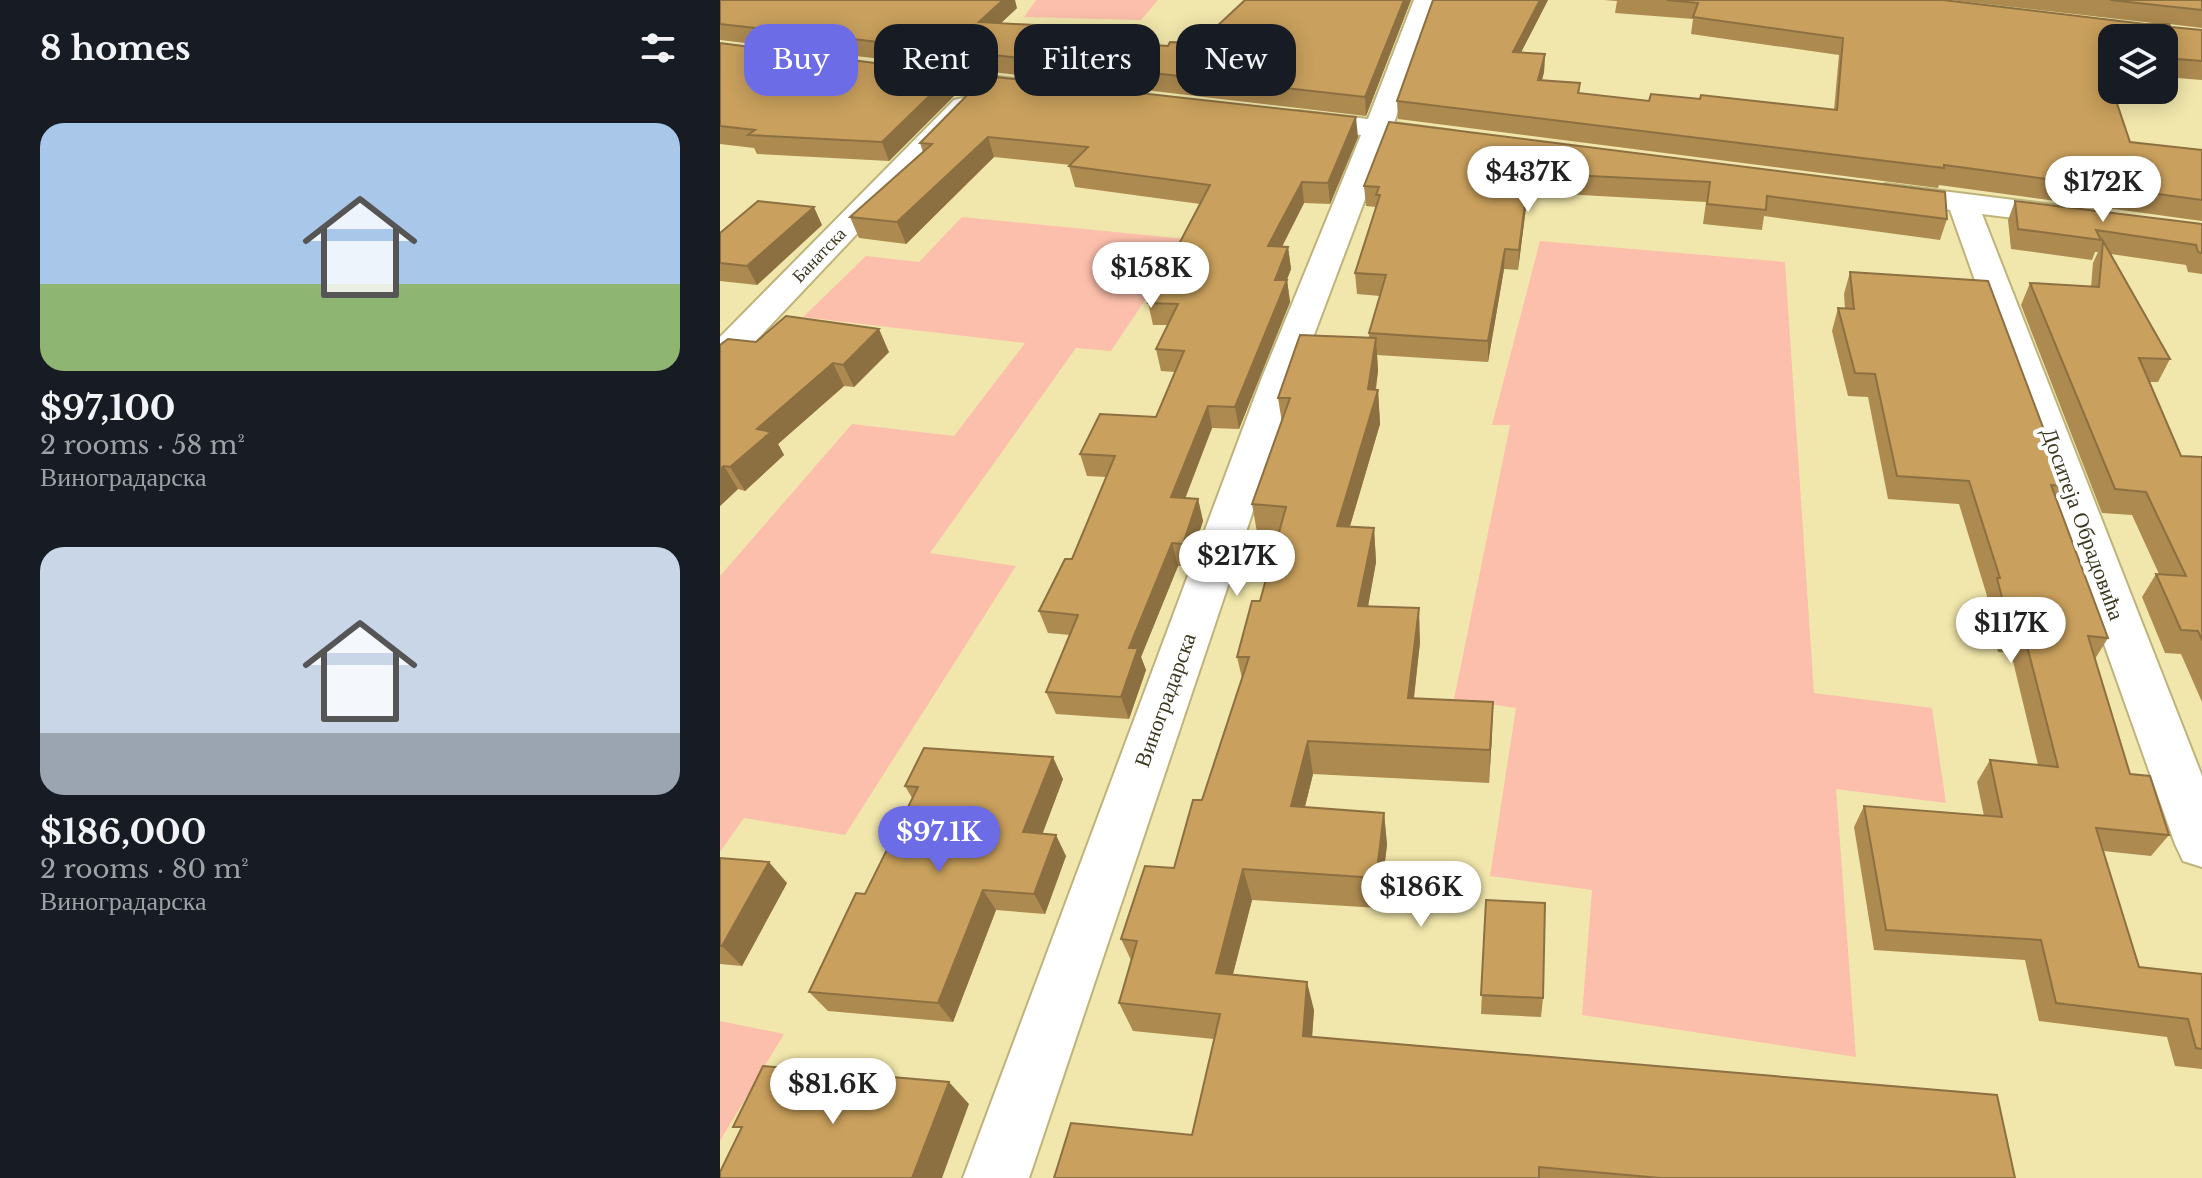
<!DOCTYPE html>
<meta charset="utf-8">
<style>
body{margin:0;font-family:"Libre Baskerville",serif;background:#20242c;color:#f1f3f6;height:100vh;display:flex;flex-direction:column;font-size:30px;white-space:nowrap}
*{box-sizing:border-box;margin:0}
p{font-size:26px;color:#9ea1a6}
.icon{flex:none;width:44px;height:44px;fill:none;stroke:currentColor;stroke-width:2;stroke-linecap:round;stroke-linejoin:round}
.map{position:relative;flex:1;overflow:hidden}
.drawer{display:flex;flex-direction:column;background:#171b24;width:720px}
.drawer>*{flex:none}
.hud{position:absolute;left:24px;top:24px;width:760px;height:72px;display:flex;gap:16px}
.fabs{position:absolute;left:1378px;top:24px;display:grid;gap:16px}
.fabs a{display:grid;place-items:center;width:80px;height:80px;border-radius:16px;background:#171b24;box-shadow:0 4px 20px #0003;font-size:40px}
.price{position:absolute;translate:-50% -68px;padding:0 18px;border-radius:28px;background:#fff;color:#222;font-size:26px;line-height:52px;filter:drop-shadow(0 2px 4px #0008)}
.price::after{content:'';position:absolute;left:50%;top:48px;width:24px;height:18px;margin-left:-12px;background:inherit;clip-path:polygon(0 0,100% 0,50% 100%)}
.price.on{background:#6c6ce6;color:#fff}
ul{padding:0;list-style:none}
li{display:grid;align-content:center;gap:16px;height:424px;padding:0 40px}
li span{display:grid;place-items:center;height:248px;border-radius:24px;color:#555}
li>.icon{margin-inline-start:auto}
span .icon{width:144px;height:144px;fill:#fffc;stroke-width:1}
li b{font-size:34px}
h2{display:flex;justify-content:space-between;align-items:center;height:96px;padding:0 40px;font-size:34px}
.chip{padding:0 28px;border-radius:24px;background:#171b24;box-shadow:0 4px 20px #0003;font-size:28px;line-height:72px}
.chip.on{background:#6c6ce6;color:#fff}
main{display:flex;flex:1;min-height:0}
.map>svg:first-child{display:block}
.green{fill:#fcbfab}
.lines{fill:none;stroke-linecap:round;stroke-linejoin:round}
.minor-casing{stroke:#beb37a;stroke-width:4}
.minor{fill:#fff;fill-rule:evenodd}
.wall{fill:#ad8a50}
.shaded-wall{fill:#8d7041}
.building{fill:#c9a05d;stroke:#8d7041;stroke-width:2}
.labels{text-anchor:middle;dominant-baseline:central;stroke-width:8;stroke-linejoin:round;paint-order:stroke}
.far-street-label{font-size:18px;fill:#3c3820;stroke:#fff}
.street-label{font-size:22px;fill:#3c3820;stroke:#fff}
</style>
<main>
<section class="drawer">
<h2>8 homes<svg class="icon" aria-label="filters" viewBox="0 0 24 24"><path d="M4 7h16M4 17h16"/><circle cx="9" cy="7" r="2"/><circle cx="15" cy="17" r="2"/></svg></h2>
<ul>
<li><span style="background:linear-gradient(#a9c7e8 65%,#8fb573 0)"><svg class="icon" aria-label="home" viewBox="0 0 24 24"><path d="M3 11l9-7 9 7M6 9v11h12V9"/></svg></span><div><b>$97,100</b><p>2 rooms · 58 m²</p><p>Виноградарска</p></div></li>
<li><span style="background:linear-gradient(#c9d6e8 75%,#9aa5b1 0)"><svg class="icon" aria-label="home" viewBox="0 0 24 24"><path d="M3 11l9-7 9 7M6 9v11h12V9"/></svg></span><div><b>$186,000</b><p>2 rooms · 80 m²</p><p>Виноградарска</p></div></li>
</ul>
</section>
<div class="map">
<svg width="1482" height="1178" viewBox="0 0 1482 1178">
<rect width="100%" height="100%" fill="#f1e7ac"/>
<g class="green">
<path d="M316,0h122l-17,20 -117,-3z"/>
<path d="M242,217l224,22 -75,112 -35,-3 -146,205 86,13 -171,269 -101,-17 -24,34v-276l132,-152 102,12 71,-93 -222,-26 63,-61 53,6z"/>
<path d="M820,241l245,21 29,431 118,15 14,95 -110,-14 20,268 -274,-42 10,-125 -102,-14 26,-168 -62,-9 56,-274h-18z"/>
<path d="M0,1021l64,13 -64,107z"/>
</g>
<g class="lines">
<g class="minor-casing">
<g id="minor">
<path d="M694,0h22l-42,123 60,8 4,6 -4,6 -10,2 -56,-7 -91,242 -268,798h-66l298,-798 100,-245 -63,-8 -10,-2 -4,-6 4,-6 10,-2 70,8z"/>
<path d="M177,65l142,17 9,2 4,6 -4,6 -9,2 -151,-20 -4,-5 4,-5z"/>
<path d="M243,98l9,2 4,6 -4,6 -239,253 -13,3v-31l234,-237z"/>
<path d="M1166,184l185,23 11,3 4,6 -4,6 -11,3 -89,-11 220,562v91l-19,-6 -8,-17 -225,-634 -75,-11 -4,-6 4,-6z"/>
</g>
</g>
<use href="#minor" class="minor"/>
</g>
<g class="wall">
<path d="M0,0l297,8 -16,15 53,15 114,8 31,-3 212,-43 -45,116 -646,-76z"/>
<path d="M828,0l-27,52 24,2 -1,18 -2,8 38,3 -1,11 70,7 51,-2 134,11 5,-55 -148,-21 2,-15 -78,-6 2,-12 -13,-1h339l202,24h17l-212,-24h252v28l-33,-4 2,3 31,3v50l-38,-3v-39h-52v34h-6l24,70 72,8v71l-263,-36 -1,3 -540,-69 -1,-18z"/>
<path d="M0,43l239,48 -70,70 -132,-7 -3,-6 -34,-4z"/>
<path d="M266,76l372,61 -28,67 -26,-1 -22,44h6l3,22 -4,11 3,22 -51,127 -27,-1 -27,70 13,1 5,22 -15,45h-10l-37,91 5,13 -17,49 -73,-5 -10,-22 24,-57 -22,-2 -9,-22 33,-52 34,-82 -19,-1 -7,-22 76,-37 19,-45 -14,-1 -5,-22 12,-24h-15l-5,-22 52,-99 -125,-17 -6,-21 2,-1 -77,-8 -88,87 -47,-6 -9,-21 73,-65 -3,-9z"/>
<path d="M669,122l558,97 -7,21 -176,-24 -2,14 -59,-6 3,-22 -178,-10 -10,78 -14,-1 -16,93 -111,-7 1,16 -2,19h2l2,34 -30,102 24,2 2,34 -8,44 52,36 -6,56 78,37 -3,48 -176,-9 -8,33 79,6 3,32 -8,63 -127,-8 -19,74 81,36 -2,27 703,141h-961l138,-43 22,-96 -81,-8 -14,-28 12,-43 -10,-21 53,-71 28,-68 40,-122 -5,-21 23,-56 17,-61 -19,-2 -6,-34 30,-81 -4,-25 91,-60v-5l11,-37 -23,-2 -2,-21 21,-66 -10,-1 -2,-20z"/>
<path d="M1295,201l187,23v50l-14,-2 -2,-7 -75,-11 59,105 -12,23h-8l31,74 21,1v245l-21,-48 -16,-1 -23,-56 14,-23h3l-27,-59 -30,-2 -81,-208 9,-22 61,4 2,-24 5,-11h-3l-3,8 -81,-11 -3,-29z"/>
<path d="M102,225l-65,60 -37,-4v-48z"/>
<path d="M1130,272l215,214 -8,15 51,137 -13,21 35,115 39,61 -18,21 -48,-5 36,116 63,7v95l-27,-3 -8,-29 -128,-16 -14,-61 -151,-10 -20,-123 10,-21 120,10 -7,-34 13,-22 48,5 -27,-112 -13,-1 -13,-51 2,-5 -28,-92 -71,-5 -20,-102 -20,-1 -16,-65 6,-23 7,1 -1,-15z"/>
<path d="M36,342l133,10 -35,35 -10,-1 -66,58 6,11 -39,36 -7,-2 -18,17v-161z"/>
<path d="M343,779l-21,55 24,22 -21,58 -49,-4 -43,112 -125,-11 -19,-19 56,-98 47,-96 -7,-12z"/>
<path d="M0,858l67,25 -45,83 -22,-2z"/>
<path d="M766,900l57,98 -2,19 -60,-3z"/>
</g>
<g class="shaded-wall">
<path d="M283,0h12l2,8 -33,31 -5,-17z"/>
<path d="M684,0h7l-45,116 -1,-19z"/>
<path d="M820,0h8l-36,70 1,-18z"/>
<path d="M331,26l5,18 -15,-7z"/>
<path d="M825,54l-1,18 -7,26 1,-18z"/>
<path d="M233,73l6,18 -70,70 -7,-19z"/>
<path d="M636,117l2,20 -28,67 -2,-21z"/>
<path d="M268,137l6,20 -88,87 -9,-22z"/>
<path d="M809,173l-1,19 -10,78 1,-20z"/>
<path d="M582,182l2,21 -33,65 -3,-22z"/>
<path d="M94,207l8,18 -65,60 -10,-19z"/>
<path d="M568,247l3,22 -13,32 -3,-21z"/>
<path d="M785,249l-1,20 -16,93v-21z"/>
<path d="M567,280l3,22 -51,127 -4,-22z"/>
<path d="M159,329l10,23 -35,35 -11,-22z"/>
<path d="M656,338l2,33 -5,33 5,-14 2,34 -40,136 -3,-34 31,-137z"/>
<path d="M113,363l11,23 -66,58 6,11 -39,36 -15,-24 27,-38z"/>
<path d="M488,406l4,22 -35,92 -6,-23z"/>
<path d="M4,466l14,23 -18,17v-37z"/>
<path d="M478,499l5,22 -15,45 -5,-22z"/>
<path d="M654,528l2,34 -14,78 -4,-34z"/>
<path d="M452,543l6,23 -37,91 5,13 -17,49 -8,-22 8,-49z"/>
<path d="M699,608l1,34 -10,89 -2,-33z"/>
<path d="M773,702l-1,33 -3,48 1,-33z"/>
<path d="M588,741l5,33 -16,64 -6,-32z"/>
<path d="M333,757l10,22 -28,75 -12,-22z"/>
<path d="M664,813l3,32 -8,63 -3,-30z"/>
<path d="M336,835l10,21 -21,58 -11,-20z"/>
<path d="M49,862l18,21 -45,83 -20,-20z"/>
<path d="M523,869l9,31 -26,101 -10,-28z"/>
<path d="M263,890l13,20 -43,112 -15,-19z"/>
<path d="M587,982l7,28 -4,53 -7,-27z"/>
<path d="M229,1082l20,22 -27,74h-30z"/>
</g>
<g class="building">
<path d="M0,0h283l-24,22 72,4 -10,11 127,9 2,-4 29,1 46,-43h159l-39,97 -645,-73z"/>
<path d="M713,0h107l-27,52 32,2 -7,26 42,3 -2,10 71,8 2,-7 49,5 1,-4 136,15 6,-72 -150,-21 5,-14 -31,-3h276l202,24h24l2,3 31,3v31l-38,-3v-20h-52v16l-12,-1 30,89 72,8v50l-258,-35v3l-547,-67z"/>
<path d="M1390,0h92v10z"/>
<path d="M0,43l233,30 -71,69 -134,-7 7,-5 -35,-4z"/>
<path d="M266,76l370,41 -28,66 -26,-1 -34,64 20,1 -13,33h12l-52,127 -27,-1 -37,91 27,2 -15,45 -11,-1 -43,105h9l-17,49 -75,-5 32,-77 -39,-4 26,-52h7l43,-103 -35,-2 20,-40 56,3 28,-66 -28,-2 22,-45 -30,-1 62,-118 -141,-19 19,-19 -100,-10 -91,85 -47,-5 82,-73 -12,-1z"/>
<path d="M669,122l556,70 2,27 -180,-23 -1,14 -59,-6 3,-22 -181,-9 -10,77 -14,-1 -17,92 -119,-8 17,-58 -31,-2 25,-78h-4l3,-8 -15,-1z"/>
<path d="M38,201l56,6 -67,59 -27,-3v-30z"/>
<path d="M1295,201l187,23v29l-4,-1 -2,-7 -100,-15 5,10 -83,-11z"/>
<path d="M1383,241l67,118 -31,-1 42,98 21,1v183l-4,-9 -17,-1 -25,-56 30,2 -40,-84 -31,-3 -85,-206 69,4z"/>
<path d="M1130,272l138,9 77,205 -14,-1 57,153 -20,-2 42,138 20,2 19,59 -73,-7 43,139 63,7v75l-6,-1 -8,-29 -132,-16 -15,-63 -155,-10 -22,-124 138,11 -12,-57 68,7 -35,-137 -13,-1 -13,-51h3l-31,-97 -72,-5 -22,-102 -20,-1 -17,-65 16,1z"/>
<path d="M66,316l93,13 -36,36 -10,-2 -76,66 14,3 -41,35 -6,-1 -4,3v-124l8,-6 28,3z"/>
<path d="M580,335l76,3 -8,51 10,1 -41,136 37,2 -16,78 61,2 -11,90 85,4 -3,48 -182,-9 -17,65 93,7 -8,65 -133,-9 -27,104 91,9 -4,54 694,59 18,83h-355l-121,-11v11h-485l17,-55 121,12 28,-121 -101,-11 18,-62 -16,-2 24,-73 29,2 19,-68h9l47,-143h-12l15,-56h8l26,-94 -34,-3 38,-106h-12z"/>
<path d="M204,748l129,9 -30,75 33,3 -22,59 -51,-4 -45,113 -129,-11 47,-99 9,1 53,-107 -13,-1z"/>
<path d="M0,858l49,4 -47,84h-2z"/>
<path d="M766,900l59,3 -2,95 -62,-3z"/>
<path d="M43,1066l186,16 -37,96h-192v-6l22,-45h-9z"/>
</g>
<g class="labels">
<g class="far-street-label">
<text transform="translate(99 255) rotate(-46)">Банатска</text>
</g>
<g class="street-label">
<text transform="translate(1363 524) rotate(70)">Доситеја Обрадовића</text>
<text transform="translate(445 700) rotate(-70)">Виноградарска</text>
</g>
</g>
</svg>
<div class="fabs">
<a><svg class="icon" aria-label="layers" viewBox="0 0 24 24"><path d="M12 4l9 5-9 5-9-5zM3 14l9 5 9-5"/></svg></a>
</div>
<b class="price" style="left:808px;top:214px">$437K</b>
<b class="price" style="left:1383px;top:224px">$172K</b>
<b class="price" style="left:431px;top:310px">$158K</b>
<b class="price" style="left:517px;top:598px">$217K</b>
<b class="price" style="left:1291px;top:665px">$117K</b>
<b class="price on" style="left:219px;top:874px">$97.1K</b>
<b class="price" style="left:701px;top:929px">$186K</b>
<b class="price" style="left:113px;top:1126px">$81.6K</b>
<div class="hud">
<a class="chip on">Buy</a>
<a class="chip">Rent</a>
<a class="chip">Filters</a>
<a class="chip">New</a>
</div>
</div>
</main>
